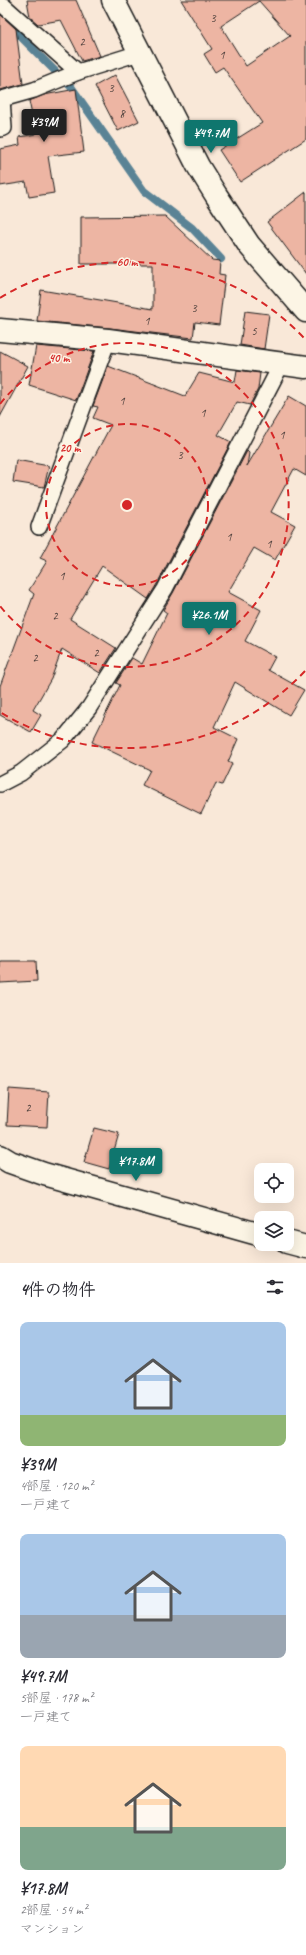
<!DOCTYPE html>
<html lang="ja">
<meta charset="utf-8">
<style>
body{margin:0;font-family:Caveat,"Klee One",sans-serif;background:#f2f2f3;color:#2b2b33;height:100vh;display:flex;flex-direction:column;font-size:15px;white-space:nowrap}
*{box-sizing:border-box;margin:0}
p{font-size:13px;color:#7c7c81}
.icon{flex:none;width:22px;height:22px;fill:none;stroke:currentColor;stroke-width:2;stroke-linecap:round;stroke-linejoin:round}
.map{position:relative;height:1263px;overflow:hidden}
.panel{display:flex;flex-direction:column;background:#fff;flex:1}
.panel>*{flex:none}
.controls{position:absolute;left:254px;top:1163px;display:grid;gap:8px}
.controls a{display:grid;place-items:center;width:40px;height:40px;border-radius:8px;background:#fff;box-shadow:0 4px 16px #0002;font-size:20px}
.price{position:absolute;translate:-50% -34px;padding:0 9px;border-radius:4px;background:#0f766e;color:#fff;font-size:13px;line-height:26px;filter:drop-shadow(0 1px 2px #0008)}
.price::after{content:'';position:absolute;left:50%;top:24px;width:12px;height:9px;margin-left:-6px;background:inherit;clip-path:polygon(0 0,100% 0,50% 100%)}
.price.on{background:#222;color:#fff}
ul{padding:0;list-style:none}
li{display:grid;align-content:center;gap:8px;height:212px;padding:0 20px}
li span{display:grid;place-items:center;height:124px;border-radius:8px;color:#555}
li>.icon{margin-inline-start:auto}
span .icon{width:72px;height:72px;fill:#fffc;stroke-width:1}
li b{font-size:17px}
h2{display:flex;justify-content:space-between;align-items:center;height:48px;padding:0 20px;font-size:17px}
.map>svg:first-child{display:block}
.lines{fill:none;stroke-linecap:round;stroke-linejoin:round}
.stream{stroke:#5a8395;stroke-width:8}
.building{fill:#edb5a3;stroke:#1c1c1c;fill-rule:evenodd}
.service-casing{stroke:#1c1c1c;stroke-width:18}
.minor-casing{stroke:#1c1c1c;stroke-width:25}
.tertiary-casing{stroke:#1c1c1c;stroke-width:25}
.secondary-casing{stroke:#1c1c1c;stroke-width:25}
.service{stroke:#fcf5e5;stroke-width:15}
.minor{stroke:#fcf5e5;stroke-width:22}
.tertiary{stroke:#fcf5e5;stroke-width:22}
.secondary{stroke:#fcf5e5;stroke-width:22}
.ring{fill:none;stroke:#d62828;stroke-width:2;stroke-dasharray:7 5}
.labels{text-anchor:middle;dominant-baseline:central;stroke-width:3;stroke-linejoin:round;paint-order:stroke}
.number-label{font-size:12px;fill:#50423e}
.centre{fill:#d62828;stroke:#fcf5e5;stroke-width:2}
.ring-label{font-size:12px;text-anchor:middle;font-weight:bold;fill:#d62828;stroke:#fcf5e5;stroke-width:3;stroke-linejoin:round;paint-order:stroke}
</style>
<div class="map">
<svg width="306" height="1263" viewBox="0 0 306 1263">
<rect width="100%" height="100%" fill="#f9e8d8"/>
<filter id="ink" filterUnits="userSpaceOnUse"><feTurbulence type="fractalNoise" baseFrequency=".025" numOctaves="2"/><feDisplacementMap in="SourceGraphic" scale="8" xChannelSelector="R" yChannelSelector="G"/><feConvolveMatrix kernelMatrix="1 2 1 2 8 2 1 2 1" color-interpolation-filters="sRGB"/></filter>
<g filter="url(#ink)">
<g class="lines">
<path class="stream" d="M0,16l72,72 72,103 48,37 29,31"/>
</g>
<g class="building">
<path d="M27,0h49l24,56 -18,5 -21,-41 -23,4 -8,-7z"/>
<path d="M181,0h125v139l-66,43 -21,-32 43,-27 -39,-56 -8,5 -11,-18 8,-5zM259,1l31,35 -44,30 -25,-40z"/>
<path d="M0,14l16,15 7,55 -23,6z"/>
<path d="M115,75l24,46 -21,10 -23,-45z"/>
<path d="M76,89l8,63 -36,4 6,37 -25,4 -3,-15 -26,4v-37l20,-4 -1,-8 17,-3 -7,-33 15,-6z"/>
<path d="M306,192v82l-39,-52z"/>
<path d="M165,216l47,44 8,1 -1,13 6,1 -6,50 -24,-3 -2,16 -83,-10 -73,-7 4,-31 112,19v-45h-72v-47z"/>
<path d="M245,311l24,3 -5,35 -24,-4z"/>
<path d="M36,346l58,5 -18,49 -47,-15z"/>
<path d="M0,351l28,15 -28,51z"/>
<path d="M108,366l77,30 14,-23 36,9 2,-12 23,3 -2,16 -8,16 -13,-3 -19,33 13,7 -74,142 -9,15 -46,-33 -32,53 46,29 -16,25 -38,-24 -11,30 -18,31 8,5 -10,17 -31,-17v-29l34,-92 -5,-4 18,-29 -7,-3 71,-133 -18,-7 5,-11 -5,-1z"/>
<path d="M289,396l17,10v70l-12,-7 -23,43 24,13 -20,35 -21,-12 -26,44 33,18 -16,31 30,16 -7,13 36,20 -15,25 -54,-33 -21,45 24,12 -10,23 4,2 -10,21 -6,-2 -15,31 -59,-29 8,-15 -58,-28 28,-57 -4,-2 16,-25 10,6 25,-51 -4,-3 10,-17 74,-142 2,2 -2,13z"/>
<path d="M16,460l33,6 -5,21 -31,-5z"/>
<path d="M0,961h36l1,20 -37,2z"/>
<path d="M9,1089l40,3 -2,35 -40,-2z"/>
<path d="M94,1128l25,6 -10,35 -25,-7z"/>
</g>
<g class="lines">
<g class="service-casing">
<g id="service">
<path d="M0,4l4,2 74,66 61,-19"/>
<path d="M0,129l4,-1 -2,-29 32,-9 44,-18"/>
<path d="M39,527l69,-187"/>
<path d="M0,784l21,-11 42,-33 26,-32 76,-119 117,-226"/>
</g>
</g>
<g class="minor-casing">
<g id="minor">
<path d="M0,1156l10,6 34,12 217,61"/>
<path d="M287,1242l19,5"/>
</g>
</g>
<g class="tertiary-casing">
<path id="tertiary" d="M113,0l85,166 18,29 33,50 57,66"/>
</g>
<g class="secondary-casing">
<path id="secondary" d="M0,330l108,10 198,27"/>
</g>
<use href="#service" class="service"/>
<use href="#minor" class="minor"/>
<use href="#tertiary" class="tertiary"/>
<use href="#secondary" class="secondary"/>
</g>
</g>
<g class="ring">
<circle cx="127" cy="505" r="81"/>
<path d="M0 404A162 162 0 1 1 0 606"/>
<path d="M305 671A243 243 0 0 1 0 712M0 298A243 243 0 0 1 305 339"/>
</g>
<g class="labels">
<g class="number-label">
<text x="213" y="18">3</text>
<text x="82" y="42">2</text>
<text x="222" y="55">1</text>
<text x="111" y="88">3</text>
<text x="122" y="114">8</text>
<text x="194" y="308">3</text>
<text x="147" y="321">1</text>
<text x="254" y="331">5</text>
<text x="122" y="401">1</text>
<text x="203" y="413">1</text>
<text x="282" y="435">1</text>
<text x="180" y="455">3</text>
<text x="229" y="537">1</text>
<text x="269" y="544">1</text>
<text x="62" y="576">1</text>
<text x="55" y="616">2</text>
<text x="96" y="653">2</text>
<text x="35" y="658">2</text>
<text x="28" y="1108">2</text>
</g>
</g>
<circle cx="127" cy="505" r="6" class="centre"/>
<g class="ring-label">
<text x="127" y="266">60 m</text>
<text x="59" y="362">40 m</text>
<text x="70" y="452">20 m</text>
</g>
</svg>
<div class="controls">
<a><svg class="icon" aria-label="locate" viewBox="0 0 24 24"><circle cx="12" cy="12" r="6"/><path d="M12 2v4M12 18v4M2 12h4M18 12h4"/></svg></a>
<a><svg class="icon" aria-label="layers" viewBox="0 0 24 24"><path d="M12 4l9 5-9 5-9-5zM3 14l9 5 9-5"/></svg></a>
</div>
<b class="price on" style="left:44px;top:143px">¥39M</b>
<b class="price" style="left:211px;top:154px">¥49.7M</b>
<b class="price" style="left:209px;top:636px">¥26.1M</b>
<b class="price" style="left:136px;top:1182px">¥17.8M</b>
</div>
<section class="panel">
<h2>4件の物件<svg class="icon" aria-label="filters" viewBox="0 0 24 24"><path d="M4 7h16M4 17h16"/><circle cx="9" cy="7" r="2"/><circle cx="15" cy="17" r="2"/></svg></h2>
<ul>
<li><span style="background:linear-gradient(#a9c7e8 75%,#8fb573 0)"><svg class="icon" aria-label="home" viewBox="0 0 24 24"><path d="M3 11l9-7 9 7M6 9v11h12V9"/></svg></span><div><b>¥39M</b><p>4部屋 · 120 m²</p><p>一戸建て</p></div></li>
<li><span style="background:linear-gradient(#a9c7e8 65%,#9aa5b1 0)"><svg class="icon" aria-label="home" viewBox="0 0 24 24"><path d="M3 11l9-7 9 7M6 9v11h12V9"/></svg></span><div><b>¥49.7M</b><p>5部屋 · 178 m²</p><p>一戸建て</p></div></li>
<li><span style="background:linear-gradient(#ffd9b3 65%,#7fa58c 0)"><svg class="icon" aria-label="home" viewBox="0 0 24 24"><path d="M3 11l9-7 9 7M6 9v11h12V9"/></svg></span><div><b>¥17.8M</b><p>2部屋 · 54 m²</p><p>マンション</p></div></li>
</ul>
</section>
